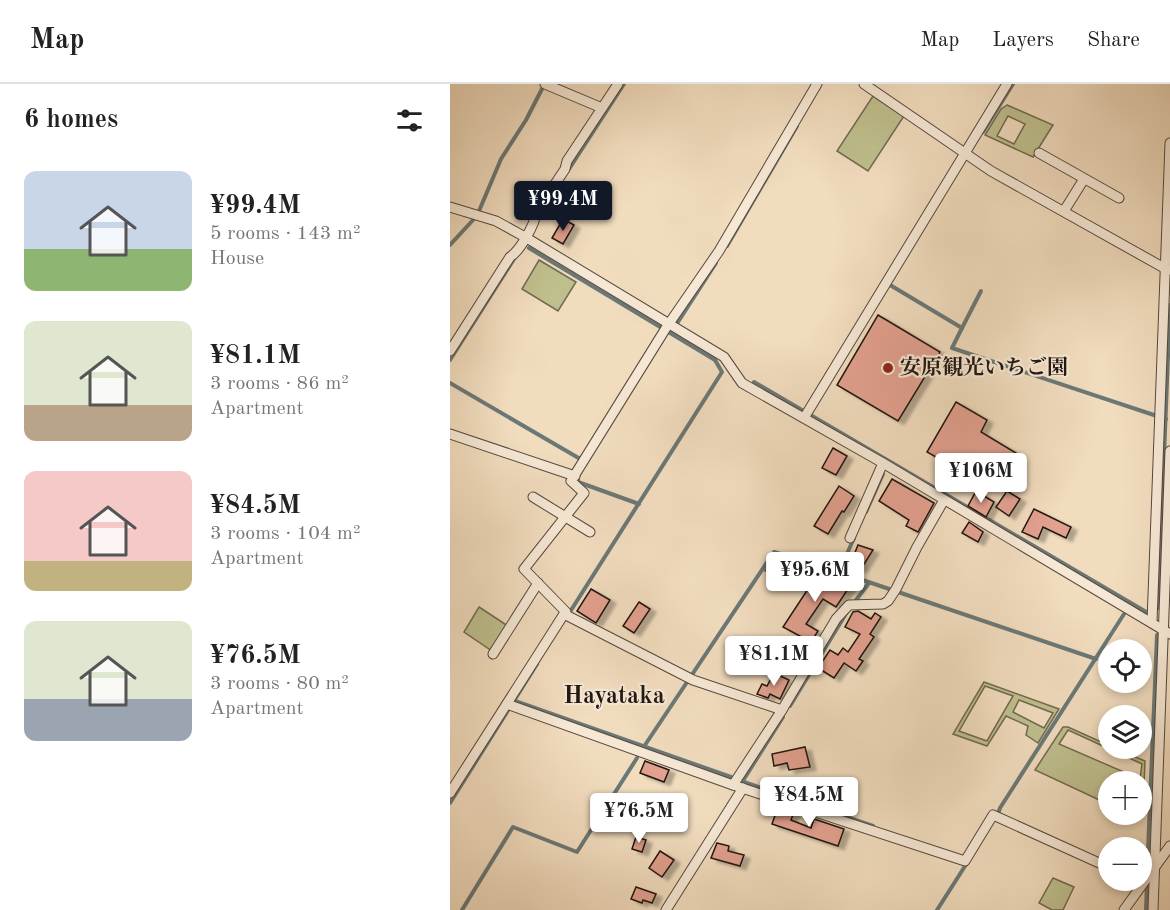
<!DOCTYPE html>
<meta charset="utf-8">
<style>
body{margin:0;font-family:"Old Standard TT","Noto Serif JP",serif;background:#f6f6f6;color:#222;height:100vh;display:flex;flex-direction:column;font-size:22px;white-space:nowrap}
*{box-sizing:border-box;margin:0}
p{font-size:20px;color:#767676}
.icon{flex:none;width:33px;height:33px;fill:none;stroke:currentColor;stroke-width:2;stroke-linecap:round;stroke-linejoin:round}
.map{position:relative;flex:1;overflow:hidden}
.panel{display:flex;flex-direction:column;background:#fff;width:450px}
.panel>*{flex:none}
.tools{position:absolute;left:648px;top:555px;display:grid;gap:12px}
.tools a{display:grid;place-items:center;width:54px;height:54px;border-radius:50%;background:#fff;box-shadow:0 3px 9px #0003;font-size:30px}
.price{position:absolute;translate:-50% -51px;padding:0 14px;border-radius:6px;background:#fff;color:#222;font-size:20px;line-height:39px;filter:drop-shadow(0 2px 3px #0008)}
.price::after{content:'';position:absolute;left:50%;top:36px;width:18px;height:14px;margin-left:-9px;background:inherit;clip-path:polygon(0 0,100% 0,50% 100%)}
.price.selected{background:#111827;color:#fff}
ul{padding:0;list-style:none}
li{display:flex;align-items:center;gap:18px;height:150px;padding:0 24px}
li span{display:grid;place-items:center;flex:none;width:168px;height:120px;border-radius:12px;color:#555}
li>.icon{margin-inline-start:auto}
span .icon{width:72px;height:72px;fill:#fffc;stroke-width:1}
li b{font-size:26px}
h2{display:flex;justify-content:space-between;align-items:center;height:72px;padding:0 24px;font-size:26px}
header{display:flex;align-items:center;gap:36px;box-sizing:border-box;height:84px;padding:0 30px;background:#fff;border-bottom:2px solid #e0e0e0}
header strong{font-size:28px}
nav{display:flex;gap:33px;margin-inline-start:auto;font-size:21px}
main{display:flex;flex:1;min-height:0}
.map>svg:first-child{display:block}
.green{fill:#bfbf8e;stroke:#706a50;stroke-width:1.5;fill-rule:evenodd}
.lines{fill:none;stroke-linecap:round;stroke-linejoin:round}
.stream{stroke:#6b7876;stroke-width:4}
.building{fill:#e2a08f;stroke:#211611;stroke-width:1.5;filter:url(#shadow)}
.minor-casing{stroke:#55483c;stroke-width:11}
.minor{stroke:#f6e8d5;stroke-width:9}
.poi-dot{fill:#8f2418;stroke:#f6e8d5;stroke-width:2}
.labels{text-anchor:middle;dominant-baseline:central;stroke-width:4.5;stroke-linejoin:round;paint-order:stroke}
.poi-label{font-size:21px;font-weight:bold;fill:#211611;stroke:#f6e8d5;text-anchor:start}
.quarter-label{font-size:24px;font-weight:bold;fill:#211611;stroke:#f6e8d5}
</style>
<header>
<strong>Map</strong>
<nav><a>Map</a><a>Layers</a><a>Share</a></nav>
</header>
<main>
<section class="panel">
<h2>6 homes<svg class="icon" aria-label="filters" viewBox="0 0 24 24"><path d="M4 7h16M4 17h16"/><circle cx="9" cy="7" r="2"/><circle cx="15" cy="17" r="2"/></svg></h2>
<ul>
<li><span style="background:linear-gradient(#c9d6e8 65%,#8fb573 0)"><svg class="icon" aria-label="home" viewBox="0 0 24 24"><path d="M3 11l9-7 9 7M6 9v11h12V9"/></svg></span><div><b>¥99.4M</b><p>5 rooms · 143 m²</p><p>House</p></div></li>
<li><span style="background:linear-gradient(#dfe7d0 70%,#b9a48a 0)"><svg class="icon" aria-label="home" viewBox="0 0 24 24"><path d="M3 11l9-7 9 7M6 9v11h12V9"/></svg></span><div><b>¥81.1M</b><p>3 rooms · 86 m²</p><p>Apartment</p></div></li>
<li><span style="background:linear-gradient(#f6c9c9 75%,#c2b280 0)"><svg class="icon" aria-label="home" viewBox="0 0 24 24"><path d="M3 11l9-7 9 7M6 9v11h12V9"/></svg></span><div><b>¥84.5M</b><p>3 rooms · 104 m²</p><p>Apartment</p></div></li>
<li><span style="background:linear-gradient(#dfe7d0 65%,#9aa5b1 0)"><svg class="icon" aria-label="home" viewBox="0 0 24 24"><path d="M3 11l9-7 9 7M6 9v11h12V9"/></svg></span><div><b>¥76.5M</b><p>3 rooms · 80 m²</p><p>Apartment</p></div></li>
</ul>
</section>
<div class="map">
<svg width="720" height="826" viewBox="0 0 720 826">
<defs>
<filter id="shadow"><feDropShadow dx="6" dy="3.5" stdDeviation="1.5" flood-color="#0004"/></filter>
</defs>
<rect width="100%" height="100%" fill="#f1dcbe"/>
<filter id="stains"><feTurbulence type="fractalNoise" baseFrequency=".00333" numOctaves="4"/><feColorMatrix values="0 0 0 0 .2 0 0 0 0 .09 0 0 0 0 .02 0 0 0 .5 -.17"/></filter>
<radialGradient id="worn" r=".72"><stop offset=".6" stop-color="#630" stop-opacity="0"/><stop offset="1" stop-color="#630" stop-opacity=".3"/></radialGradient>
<g class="green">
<path d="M423,12l31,20 -36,55 -31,-20z"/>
<path d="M557,21l46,20 -20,32 -48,-22 16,-26zM558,32l17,8 -11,20 -17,-8z"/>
<path d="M89,176l37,22 -18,29 -36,-22z"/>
<path d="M329,470l37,12 -13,21 -38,-16 9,-16z"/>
<path d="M29,523l29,19 -16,25 -28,-19z"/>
<path d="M534,598l75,27 -21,34 -12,-8 2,-9 -22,-10 -19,30 -34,-12zM535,602l28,10 -26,45 -28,-10zM569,616l34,13 -9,15 -31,-16z"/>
<path d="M613,643h5l40,18v3l8,1 29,12 -1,24 -2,-3h-34v22l-73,-34zM618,646l74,34 -2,15 -81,-35z"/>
<path d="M603,794l21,9 -11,23h-11l-13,-7z"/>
</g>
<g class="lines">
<g class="stream">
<path d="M533,48l30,-48"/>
<path d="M119,85l55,-85"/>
<path d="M29,127l22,-52 25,-39 18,-35"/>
<path d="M91,132l16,-28"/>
<path d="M0,161l23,-25"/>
<path d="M277,162l70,-120"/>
<path d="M79,164l186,112 7,12 -154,243"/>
<path d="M440,201l72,43 -10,20 214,71"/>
<path d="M228,238l38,-59"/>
<path d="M512,244l19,-37"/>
<path d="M0,276l64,-101"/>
<path d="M304,298l394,231"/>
<path d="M0,299l132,77"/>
<path d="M128,392v6l61,22"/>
<path d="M416,428l17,-38"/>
<path d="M389,488l15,-34"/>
<path d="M403,520l16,-21"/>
<path d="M708,524l12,-303"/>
<path d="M65,617l216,76"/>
<path d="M340,622l57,-94"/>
<path d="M193,664l131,-196 65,20 257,87"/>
<path d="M291,697l132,45"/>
<path d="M289,703l44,-70"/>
<path d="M0,719l87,-139"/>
<path d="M547,733l3,-9 124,-194"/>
<path d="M697,790l10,-239"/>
<path d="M12,826l51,-83 64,25 60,-94"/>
<path d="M487,826l30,-47"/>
<path d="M696,826l1,-29"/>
</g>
</g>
<g class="building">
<path d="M113,135l11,6 -11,19 -11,-6z"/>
<path d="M428,231l62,37 -42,69 -61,-36z"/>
<path d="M506,318l31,18 -6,12 35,21 -12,21 -36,-20 -9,16 -32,-18z"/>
<path d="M383,364l14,8 -11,19 -14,-7z"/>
<path d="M442,395l42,24 -16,29 -12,-6 3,-6 -30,-19z"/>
<path d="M389,402l15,10 -10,16 -2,-1 -14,23 -14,-8z"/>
<path d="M526,407l18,11 -8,15 -18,-11z"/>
<path d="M557,407l13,8 -11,17 -13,-9z"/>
<path d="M584,425l37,18 -5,11 -23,-11 -5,12 -16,-7z"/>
<path d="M519,438l14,10 -5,10 -16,-9z"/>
<path d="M408,461l15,5 -12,19 -11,-4z"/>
<path d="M369,484l31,18 -14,21 -13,-8 -17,25 12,7 -7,11 -28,-15 25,-38 -2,-1z"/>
<path d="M141,505l19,11 -14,23 -19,-12z"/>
<path d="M189,518l11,7 -16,24 -11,-7z"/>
<path d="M408,527l13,8 4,-6 6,4 -11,17 4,3 -15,22 4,2 -7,10 -12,-8 -10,15 -16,-10 12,-18 8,5 5,-7 5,4 12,-18 -15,-7 8,-15z"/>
<path d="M324,589l15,7 -9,19 -10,-5 -2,4 -11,-4 5,-10 5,2z"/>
<path d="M355,663l5,20 -21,3 -2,-7 -13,3 -2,-12z"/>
<path d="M195,677l24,9 -5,12 -24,-9z"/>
<path d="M328,723l16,5 -3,8 20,8 3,-9 30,10 -6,17 -66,-22z"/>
<path d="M186,753l10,3 -4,12 -10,-3z"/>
<path d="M267,759l12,3 -1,5 16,4 -4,11 -29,-8z"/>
<path d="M210,767l14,9 -12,17 -13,-9z"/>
<path d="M186,803l20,7 -4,9 -9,-3 -1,3 -11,-4z"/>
</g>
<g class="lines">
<g class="minor-casing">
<g id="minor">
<path d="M95,0l57,24"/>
<path d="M414,0l127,87 175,98 4,1"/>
<path d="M589,69l80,45"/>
<path d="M0,123l46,14 29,16 199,120 18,26 141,80 287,171"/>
<path d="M614,127l20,-32"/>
<path d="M0,267l60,-94c10,-6 25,-33 26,-44l29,-44 2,-8 51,-77"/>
<path d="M354,334l203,-334"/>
<path d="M0,350l125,42"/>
<path d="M83,413l57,35"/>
<path d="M400,454l33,-75"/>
<path d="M702,538l18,-479"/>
<path d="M43,570l45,-71"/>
<path d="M57,620l226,81 232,76 28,-46 115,52"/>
<path d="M332,626l-89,-30 -129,-66 2,-2 -42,-43 60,-76 -13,-12 95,-153 53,-77 98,-167"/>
<path d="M283,701l49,-75 54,-91 13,-14 34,-1 5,-3 8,-12 21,-42 27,-47"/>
<path d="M0,709l114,-179"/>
<path d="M216,826l77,-122"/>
<path d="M674,826l46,-64"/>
<path d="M703,826l17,-459"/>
</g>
</g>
<use href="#minor" class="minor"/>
</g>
<circle class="poi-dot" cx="438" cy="284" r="6"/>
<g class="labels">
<g class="poi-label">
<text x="450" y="284">安原観光いちご園</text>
</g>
<g class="quarter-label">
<text x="164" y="613">Hayataka</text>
</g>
</g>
<rect width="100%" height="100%" filter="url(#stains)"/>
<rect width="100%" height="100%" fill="url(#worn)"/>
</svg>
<div class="tools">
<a><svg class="icon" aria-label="locate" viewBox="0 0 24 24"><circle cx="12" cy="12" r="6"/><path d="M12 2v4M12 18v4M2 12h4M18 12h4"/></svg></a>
<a><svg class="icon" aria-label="layers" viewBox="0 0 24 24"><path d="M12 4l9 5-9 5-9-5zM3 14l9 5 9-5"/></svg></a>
<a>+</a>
<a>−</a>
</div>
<b class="price selected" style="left:113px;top:148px">¥99.4M</b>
<b class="price" style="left:531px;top:420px">¥106M</b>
<b class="price" style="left:365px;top:519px">¥95.6M</b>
<b class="price" style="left:324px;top:603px">¥81.1M</b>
<b class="price" style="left:359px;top:744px">¥84.5M</b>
<b class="price" style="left:189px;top:760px">¥76.5M</b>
</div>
</main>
